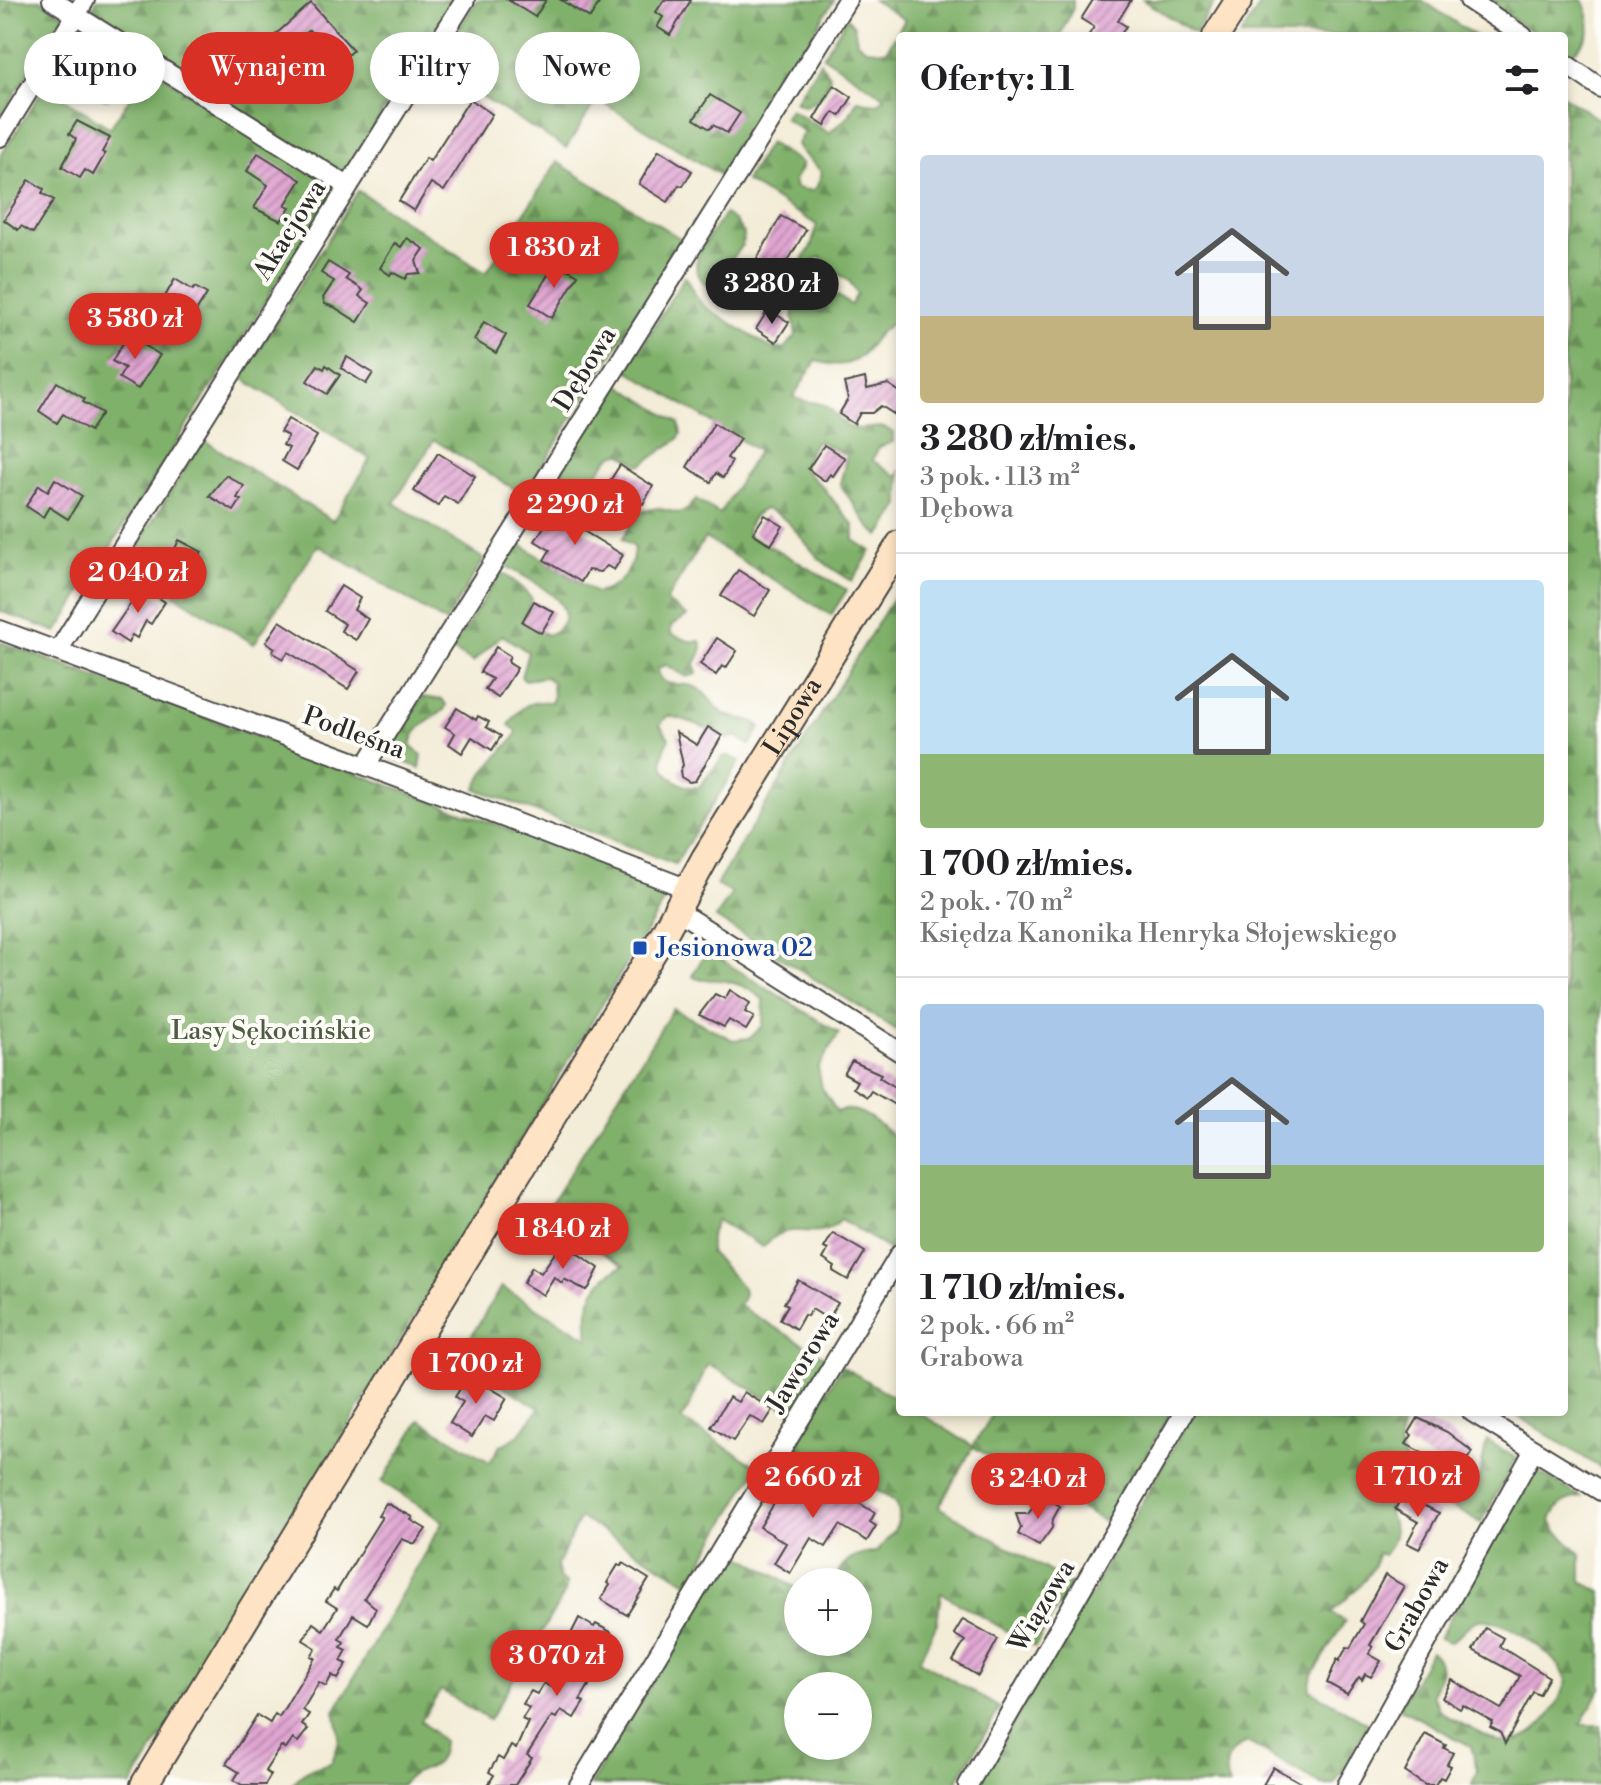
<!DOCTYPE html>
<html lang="pl">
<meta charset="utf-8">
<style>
body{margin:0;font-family:"Libre Bodoni",serif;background:#f6f6f6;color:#202124;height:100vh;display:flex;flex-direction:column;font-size:30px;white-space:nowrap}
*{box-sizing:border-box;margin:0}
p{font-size:26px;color:#757577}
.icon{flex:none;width:44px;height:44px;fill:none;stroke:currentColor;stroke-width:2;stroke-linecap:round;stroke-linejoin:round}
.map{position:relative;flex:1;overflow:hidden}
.details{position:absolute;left:896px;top:32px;width:672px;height:1384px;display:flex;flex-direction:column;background:#fff;border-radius:8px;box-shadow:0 4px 12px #0003}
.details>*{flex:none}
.top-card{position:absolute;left:24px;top:32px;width:752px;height:72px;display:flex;gap:16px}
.tools{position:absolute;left:784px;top:1568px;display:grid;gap:16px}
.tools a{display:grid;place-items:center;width:88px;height:88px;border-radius:50%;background:#fff;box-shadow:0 4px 12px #0003;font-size:40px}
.price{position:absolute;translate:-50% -68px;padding:0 18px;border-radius:28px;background:#d93025;color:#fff;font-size:26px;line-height:52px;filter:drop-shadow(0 2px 4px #0008)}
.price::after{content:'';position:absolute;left:50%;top:48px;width:24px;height:18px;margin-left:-12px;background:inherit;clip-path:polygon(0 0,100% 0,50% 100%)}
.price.current{background:#222;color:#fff}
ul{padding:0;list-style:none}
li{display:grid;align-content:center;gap:16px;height:424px;padding:0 24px}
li+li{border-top:2px solid #e0e0e0}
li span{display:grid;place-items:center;height:248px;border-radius:8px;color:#555}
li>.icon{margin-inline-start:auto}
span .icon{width:144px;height:144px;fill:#fffc;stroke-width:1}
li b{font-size:34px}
h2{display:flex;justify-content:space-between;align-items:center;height:96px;padding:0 24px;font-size:34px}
.chip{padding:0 28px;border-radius:36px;background:#fff;box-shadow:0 4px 12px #0003;font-size:28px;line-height:72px}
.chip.current{background:#d93025;color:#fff}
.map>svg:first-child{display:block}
.forest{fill:url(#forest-firs);stroke:#566e4b;stroke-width:2;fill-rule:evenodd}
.building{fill:url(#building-hatch)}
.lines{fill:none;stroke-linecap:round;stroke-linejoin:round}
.street-casing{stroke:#494845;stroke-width:22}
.secondary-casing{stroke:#494845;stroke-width:30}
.street{stroke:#fff;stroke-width:18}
.secondary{stroke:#fee4c5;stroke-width:26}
.transit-dot{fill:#1a4fb4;stroke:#fdfcf7;stroke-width:3}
.labels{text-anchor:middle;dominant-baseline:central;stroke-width:8;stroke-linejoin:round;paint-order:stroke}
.street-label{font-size:26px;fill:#2b2b2b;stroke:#fdfcf7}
.transit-label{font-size:26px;fill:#164399;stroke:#fdfcf7;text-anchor:start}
.park-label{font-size:26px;fill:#4e5c43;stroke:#fdfcf7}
</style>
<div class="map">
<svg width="1601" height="1785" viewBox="0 0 1601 1785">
<defs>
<pattern id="forest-firs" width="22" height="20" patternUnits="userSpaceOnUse" patternTransform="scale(2)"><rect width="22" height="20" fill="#80b16b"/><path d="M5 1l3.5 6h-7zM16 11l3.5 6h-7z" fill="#699058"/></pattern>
<pattern id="building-hatch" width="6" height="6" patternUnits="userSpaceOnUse" patternTransform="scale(2)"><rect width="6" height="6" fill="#e0a6d2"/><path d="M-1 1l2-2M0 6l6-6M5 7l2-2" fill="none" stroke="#b687ab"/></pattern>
</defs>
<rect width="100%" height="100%" fill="#fdfcf7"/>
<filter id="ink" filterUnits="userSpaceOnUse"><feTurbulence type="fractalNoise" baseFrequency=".0125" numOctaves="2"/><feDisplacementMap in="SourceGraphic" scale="16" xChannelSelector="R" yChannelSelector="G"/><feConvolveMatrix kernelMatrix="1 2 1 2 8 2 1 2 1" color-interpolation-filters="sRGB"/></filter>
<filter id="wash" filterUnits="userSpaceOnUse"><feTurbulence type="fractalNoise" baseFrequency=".006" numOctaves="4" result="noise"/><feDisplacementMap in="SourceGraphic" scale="32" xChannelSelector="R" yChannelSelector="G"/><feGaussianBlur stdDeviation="1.8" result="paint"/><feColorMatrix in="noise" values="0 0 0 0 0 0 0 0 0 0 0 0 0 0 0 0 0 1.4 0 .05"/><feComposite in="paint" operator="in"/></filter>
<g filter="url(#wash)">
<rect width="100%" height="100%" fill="#f3ecd7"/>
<g class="forest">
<path d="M0,0h40l24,15 -64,103z"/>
<path d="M97,0h356l-110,176 -256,-160z"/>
<path d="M477,0h126l6,3 2,-3h223l-111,177 -126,-78 -31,49 -132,-80z"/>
<path d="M873,0h200v8l-13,28h-160v284c-39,13 -26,57 -84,41l-23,36c11,7 26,3 36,11 8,6 12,17 23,20 15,4 29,-7 41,5v9l-14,5 -7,13 25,16 3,-4v33l-20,31 -11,-9 -29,-43 7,-29 -28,-14 -5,2 -11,23c5,12 15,14 22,24 10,12 18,24 29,35v15l17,11 -19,30c-11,-7 -22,-13 -32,-22 -17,-16 -31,-45 -56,-50 -10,5 -19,15 -16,27l27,13 72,41 -16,25 -126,-77 -39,63 21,15 -16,10v8l17,7h12l2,4 -1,8 -6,10 2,11 -10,3 -21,-12 -8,3c2,22 20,14 34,18 16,4 20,22 34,29 13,6 24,1 35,12l-11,18 -14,-9 -8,3c-15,-9 -44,-21 -61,-23l-7,9 9,13c-3,8 -8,18 -6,26 3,14 22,25 36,23l24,-30 5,-1 12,5 -65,103 -199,-75 8,-17 31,-35 2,-6 -8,-6c12,-19 20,-25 42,-23l2,-4 -1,-16 -6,-5 -22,3 -3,-3 7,-25 -26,-17 -29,27 -21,-12 49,-78 18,13 13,14 -9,23 24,13c7,-2 10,-4 15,-11 16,-24 -41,-48 -57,-59l12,-23 79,51c24,-5 37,-22 38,-46l-12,-8 15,-24 5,-4 15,-3 22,5 8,-3 9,-11 24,15 38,-63 -131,-81 58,-94 11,21 8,9 67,42 13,1 12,-13 -3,-20 4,-15 -3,-2 5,-6 21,4 18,-1 13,9 6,-11 -7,-12 -21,-15 -8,-10 -6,2 -10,18 -5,-1 -3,-8 14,-21 6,-22 -72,-44 24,-38 32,20v6l-7,11 2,8 17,3 4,-5 5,-13c-7,-11 -21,-17 -25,-29l7,-12 -20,-14 6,-9 39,24 20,-17 8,-16 19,4 9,-7 -62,-41 24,-38 7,8 3,16 9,7 20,2 19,-31z"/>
<path d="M1143,0h73l-21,33z"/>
<path d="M1263,0h159l53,36h-234z"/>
<path d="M1485,0h98c10,27 11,37 -15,56l-4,-3v-17h-26z"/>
<path d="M820,62l10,14c-4,18 -10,23 -25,30l-10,-5z"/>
<path d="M150,68l189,116 -282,448 -57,-21v-454l45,-71 65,42z"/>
<path d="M1564,96l37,25v1347l-90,-56h53z"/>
<path d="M557,162l126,78 -159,255 -90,-55 -40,63 90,56 -39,63 -127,-77 -64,99 -128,-80 77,-124 130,81 37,-62 -128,-81 116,-187 128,82z"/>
<path d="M725,214l10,7 9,13 -2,11 -11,15 49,30c-32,22 -56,21 -79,-11 -5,-7 -6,-15 -3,-23 6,-15 18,-29 27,-42z"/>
<path d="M618,384l61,39 2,11 -4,6 -36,25 -21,-12c-24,4 -23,44 -50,39l-14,-13 29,-49z"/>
<path d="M900,587v445l-184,-114 16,-25 -16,-8z"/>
<path d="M0,642l630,232 38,21 -536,890h-132z"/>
<path d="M423,697l20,3 3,5 -2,5c-13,11 -31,16 -33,37l11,8 -2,13 -34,-13z"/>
<path d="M707,951l132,82 -21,35 4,20 15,24c23,-10 46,17 63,29v91l-10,18 -49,-31c-21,21 -34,8 -56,13 -9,2 -16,9 -22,15l-46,-27 -7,16v16l33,36 1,6 -5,12 86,51 -33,56 -84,-49c-8,15 -17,45 -27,55l77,48 -69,116 -109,-65c-9,15 -13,31 -23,47l2,13 8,6 -2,9 -76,127 -48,-30 -20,31 22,20c-2,38 -26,20 -41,44h-110c11,-14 21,-18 39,-22 11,-23 9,-29 4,-52l108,-190 -61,-39 38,-62 70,42 10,-16 19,-11 20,-27 -81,-50 43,-71 87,51c1,-9 -1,-18 0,-27 3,-20 17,-39 36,-45l-81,-50 130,-207 60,31 17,-2 13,-12 1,-26c-13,-11 -29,-19 -47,-20 -10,-1 -17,2 -25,-4z"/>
<path d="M842,1366l58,35v11h18l55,34 21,-34h177l-65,111 -133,-76 -34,60 132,77 -36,63 -94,-54 -4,30 -18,37 81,48 -45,77h-365l142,-235 66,39v53h60v-60h-25c8,-20 21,-30 43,-30 7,-9 19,-18 22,-30 10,-34 -53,-38 -71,-47 -12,-7 -24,-17 -36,-25zM798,1686h60v60h-60z"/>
<path d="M1194,1412h121c13,9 23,13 39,12l9,-12h46c-6,12 -11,23 -9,36 3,17 28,38 44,43 8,3 16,2 25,1l7,-8 4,-11 7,-33 29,18 -35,65 -74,-41c-5,7 -13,15 -16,22 -8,19 16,21 -7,51l-7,-2c-1,23 -31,45 -46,60l14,8 -33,54 -3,14 60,35 -35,61h-11l-76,-43c-19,10 -26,22 -17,43h-252l108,-187c8,-2 11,-10 11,-18z"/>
<path d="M1533,1469l48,28c-16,2 -24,8 -30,23l5,10 25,24v27l20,11v96l-20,37h20v60h-129l5,-15 -6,-24 -72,-38 32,-57c16,14 9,27 1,43l7,16 11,8 48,24c36,4 59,-31 69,-61 -5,-23 -63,-65 -88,-61 -11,2 -19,16 -29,22l-11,-4z"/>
</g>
<g id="blocks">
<g class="building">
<path d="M508,0h38l-11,17z"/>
<path d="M561,0h40l-11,18z"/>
<path d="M664,0h27l-21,35 -13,-8 6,-10 -7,-5z"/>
<path d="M1093,0h38l-13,21 8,5 -6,10h-32l6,-9 -13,-8z"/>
<path d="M311,3l42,47 -15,13 -29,-33 -21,18 -12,-14z"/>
<path d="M108,52l24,14 -25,36 -19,-12z"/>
<path d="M834,85l18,12 -12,19 -6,-4 -9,14 -11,-7z"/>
<path d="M710,95l30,18 -13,20 -14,-8 -3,4 -16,-10z"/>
<path d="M470,99l22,15 -48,77 -13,-8 -17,28 -15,-10 27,-43 4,3z"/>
<path d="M77,121l33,17 -8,14 3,2 -12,21 -8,-5 -5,8 -18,-11 14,-28 -7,-5z"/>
<path d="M659,150l33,21 -9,15 -4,-1 -11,17 -29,-18z"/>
<path d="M258,153l43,27 -16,25 5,2 -9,14 -27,-13 14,-23 -21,-14z"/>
<path d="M29,180l15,9 -2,4 12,7 -21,33 -12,-7 -3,4 -14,-10z"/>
<path d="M781,216l25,14 -25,43 -24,-14z"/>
<path d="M407,238l17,11 -8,12 4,12 -12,1 -3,5 -13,-7 -2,3 -10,-7 15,-25 6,4z"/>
<path d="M328,262l21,13 -3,4 17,11 -4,6 11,7 -12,19 -24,-15 -9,-3 -2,-6 11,-17 -13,-8z"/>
<path d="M556,262l22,13 -26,43 -22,-14z"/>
<path d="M175,279l18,11 2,-3 12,7 -15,24 -29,-18z"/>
<path d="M768,310l21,12 -13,20 -20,-13z"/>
<path d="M484,322l22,13 -10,18 -22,-13z"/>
<path d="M128,335l32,20 -22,34 -19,-11 6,-10 -13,-7z"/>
<path d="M347,357l26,16 -7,11 -25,-16z"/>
<path d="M318,365l6,4 2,-4 14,10 -13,19 -20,-13z"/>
<path d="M865,378l2,11 21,-5 12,8v26l-19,-12 -9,7h-12l-6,11 -15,-10 9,-15 -4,-16z"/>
<path d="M57,382l28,17 -2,3 19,11 -12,18 -27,-17 -6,9 -18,-12z"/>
<path d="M288,419l29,17 -20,34 -15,-9 7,-13 -6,-3 5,-9 -8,-4z"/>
<path d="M714,423l26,16 -13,19 5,3 -9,17 -7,-5 -5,9 -24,-15z"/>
<path d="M824,445l21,13 -12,18 -3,-2 -5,7 -17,-12z"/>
<path d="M438,453l37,23 -17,28 -14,-8 -6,10 -24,-15z"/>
<path d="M620,465l33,21 -10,18 -19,-12 -8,12 -15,-9z"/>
<path d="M226,475l18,11 -7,12 4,2 -7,11 -25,-15z"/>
<path d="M55,479l27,17 -14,23 -19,-12 -6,10 -17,-11 13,-21 9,6z"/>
<path d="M556,508l29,18 -3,4 41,25 -9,15 -7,-4 -7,6 -12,-2 -7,12 -37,-22 6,-10 -15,-9z"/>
<path d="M765,515l18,11 -12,19 -18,-12z"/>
<path d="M179,540l23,12 -11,19 -15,-8 1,-2 -6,-4z"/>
<path d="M738,570l32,20 -16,26 -33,-20z"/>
<path d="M341,586l19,12 -6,12 14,9 -12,21 -15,-9 4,-7 -20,-13z"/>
<path d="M142,587l23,15 -14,22 -5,-3 -9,17 -5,-3 -4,8 -17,-11z"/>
<path d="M534,601l20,11 -13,21 -19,-11z"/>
<path d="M280,621l79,50 -11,18 -60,-37 -5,7 -11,-7 3,-4 -9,-6z"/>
<path d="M717,638l20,13 -11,17 -4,-2 -6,9 -16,-11z"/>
<path d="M496,647l14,9 -2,4 1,3 8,5 -19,30 -13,-9 7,-10 -12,-7z"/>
<path d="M457,708l19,12 2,-4 11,6 -3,5 15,9 -9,14 -20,-13 -10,16 -13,-9 6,-11 -10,-6z"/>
<path d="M708,727l14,9 -27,45 -6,1 -8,-5 -1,-6 3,-6 -7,-33 21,13z"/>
<path d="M730,990l20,13 -5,9 9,5 -8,13 -17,-10 -5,7 -25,-12 16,-21 10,5z"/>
<path d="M852,1061l29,13 -2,3 21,13v18l-29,-17 -4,6 -14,-9 4,-7 -13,-7z"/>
<path d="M833,1233l32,19 -17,28 -15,-9 2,-4 -12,-8 5,-9 -4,-2z"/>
<path d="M562,1243l37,25 -10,20 -3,2 -22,-11 -2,4 -8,-6 -11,18 -20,-12 9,-16 9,6z"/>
<path d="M798,1280l40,23 -10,16 -16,-10 -5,7 -3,-1 -8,14 -16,-10 8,-14 -4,-2z"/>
<path d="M469,1375l38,23 -13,23 -9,-5 -13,21 -22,-14 13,-21 -8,-5z"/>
<path d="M744,1392l29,18 -9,14 -14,-8 -17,25 -22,-14 18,-30 9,5z"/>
<path d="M1418,1418l29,14 26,20 -10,15 -3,-2 -6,9 -13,-8 1,-2 -36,-20 6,-9 -3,-2z"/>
<path d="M790,1477h3l40,22 5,-9 37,23 -5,9 6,4 -9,15 -27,-16 -14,22 -15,-9 -21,35 -16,-10 12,-20 -26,-16z"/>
<path d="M1042,1495l18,11 -7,13 -1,9 -13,18 -21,-12 3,-6 -5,-14h12z"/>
<path d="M1403,1495l36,18 -20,36 -12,-6 11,-21 -23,-13z"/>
<path d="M386,1503l27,14 -2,3 15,9 -11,15 -13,-5 -38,59 12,10 -8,16 -15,-9 -14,24 5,3 -3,5 6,3 -6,11 6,3 -9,15 -6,-4 -6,11 -7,-4 -14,24 -3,4 7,4 -7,11 6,4 -10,13 -5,-3 -7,10 -5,-3 -16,25 6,4 -6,10h-23l-8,-5 5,-8 -13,-8 31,-49 13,8 5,-9 4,3 18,-30 18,-29 -4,-2 5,-8 -13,-8 10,-17 10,7 14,-22 -11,-7 8,-12 3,2 23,-39 22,-35 -4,-1z"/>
<path d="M623,1563l26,16 -22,36 -26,-16 9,-14 -3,-2 11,-18 3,1z"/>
<path d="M1385,1575l19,11 -34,59 3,2 -4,7 12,7 -10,16 -6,-3 -3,6 -3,-3 -12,17 -20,-11 10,-24 2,2 8,-14 3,1 14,-24 -4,-3z"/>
<path d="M579,1618l15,9 2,-3 15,8 -2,2 11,6 -7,13 -3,-2 -30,49 4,2 -10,16 -13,-8 -5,8 -4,-2 -25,39 5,3 -17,27h-27l6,-10 -5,-3 9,-15 5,3 8,-14 5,3 12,-27 -6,-3 7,-11 -6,-4 8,-13 6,3 7,-11 6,4 2,-4 6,4 21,-46 -8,-7z"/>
<path d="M963,1619l35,20 -20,37 -25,-15 12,-20 -11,-7z"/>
<path d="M1485,1628l18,10 -4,8 50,31 -10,18 -6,-3 -28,52 -5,-12 -10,-5 3,-5 -30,-17 -3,4 -18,-11 10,-18 49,29 5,-6 14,-27 -47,-26z"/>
<path d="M1425,1734l21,11 -2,3 9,5 -6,11 4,2 -7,13 -4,-2 -5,8h-10l-20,-13z"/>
<path d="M1273,1767l32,18h-42z"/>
</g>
</g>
</g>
<g filter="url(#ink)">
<use href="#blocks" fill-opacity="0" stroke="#494845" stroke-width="2"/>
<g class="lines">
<g class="street-casing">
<g id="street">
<path d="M52,0l296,186"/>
<path d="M1469,0l54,36"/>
<path d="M1564,63l37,25"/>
<path d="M0,137l85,-137"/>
<path d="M0,630l436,162 252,97"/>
<path d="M58,651l407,-651"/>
<path d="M366,765l481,-765"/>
<path d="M676,910l224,142"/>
<path d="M1472,1412l129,79"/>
<path d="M579,1785l321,-531"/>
<path d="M968,1785l216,-373"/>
<path d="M1347,1785l187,-335"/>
</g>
</g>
<g class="secondary-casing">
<g id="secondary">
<path d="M1216,36l23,-36"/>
<path id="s1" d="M144,1785l518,-848 43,-79 195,-314"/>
</g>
</g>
<use href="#street" class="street"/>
<use href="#secondary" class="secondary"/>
</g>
</g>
<rect class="transit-dot" x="632" y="940" width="16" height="16" rx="4"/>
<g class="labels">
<g class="street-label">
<text transform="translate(290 230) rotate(-58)">Akacjowa</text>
<text transform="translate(585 369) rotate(-58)">Dębowa</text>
<text stroke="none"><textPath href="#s1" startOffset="1250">Lipowa</textPath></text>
<text transform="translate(354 733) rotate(20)">Podleśna</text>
<text transform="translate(803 1362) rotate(-58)">Jaworowa</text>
<text transform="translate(1417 1605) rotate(-61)">Grabowa</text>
<text transform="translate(1042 1606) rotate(-59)">Wiązowa</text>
</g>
<g class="transit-label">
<text x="656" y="948">Jesionowa 02</text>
</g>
<g class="park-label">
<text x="271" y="1031">Lasy Sękocińskie</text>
</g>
</g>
</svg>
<div class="tools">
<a>+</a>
<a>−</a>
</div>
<b class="price" style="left:554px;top:290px">1 830 zł</b>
<b class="price current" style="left:772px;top:326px">3 280 zł</b>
<b class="price" style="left:135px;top:361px">3 580 zł</b>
<b class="price" style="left:575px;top:547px">2 290 zł</b>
<b class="price" style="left:138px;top:615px">2 040 zł</b>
<b class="price" style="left:563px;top:1271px">1 840 zł</b>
<b class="price" style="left:476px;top:1406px">1 700 zł</b>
<b class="price" style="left:1418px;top:1519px">1 710 zł</b>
<b class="price" style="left:813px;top:1520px">2 660 zł</b>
<b class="price" style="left:1038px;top:1521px">3 240 zł</b>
<b class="price" style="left:557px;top:1698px">3 070 zł</b>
<div class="top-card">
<a class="chip">Kupno</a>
<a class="chip current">Wynajem</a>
<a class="chip">Filtry</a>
<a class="chip">Nowe</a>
</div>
<section class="details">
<h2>Oferty: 11<svg class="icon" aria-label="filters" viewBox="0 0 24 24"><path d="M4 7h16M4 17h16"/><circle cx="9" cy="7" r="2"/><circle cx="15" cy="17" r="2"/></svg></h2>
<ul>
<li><span style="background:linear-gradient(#c9d6e8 65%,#c2b280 0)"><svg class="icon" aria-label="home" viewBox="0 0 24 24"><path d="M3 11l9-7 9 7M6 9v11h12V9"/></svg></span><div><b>3 280 zł/mies.</b><p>3 pok. · 113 m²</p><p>Dębowa</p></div></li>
<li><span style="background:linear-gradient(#bfe0f5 70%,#8fb573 0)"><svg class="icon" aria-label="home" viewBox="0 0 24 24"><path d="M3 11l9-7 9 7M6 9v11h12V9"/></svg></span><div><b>1 700 zł/mies.</b><p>2 pok. · 70 m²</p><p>Księdza Kanonika Henryka Słojewskiego</p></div></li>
<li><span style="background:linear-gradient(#a9c7e8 65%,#8fb573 0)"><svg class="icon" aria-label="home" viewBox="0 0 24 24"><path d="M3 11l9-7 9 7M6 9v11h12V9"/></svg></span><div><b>1 710 zł/mies.</b><p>2 pok. · 66 m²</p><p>Grabowa</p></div></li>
</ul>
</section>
</div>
